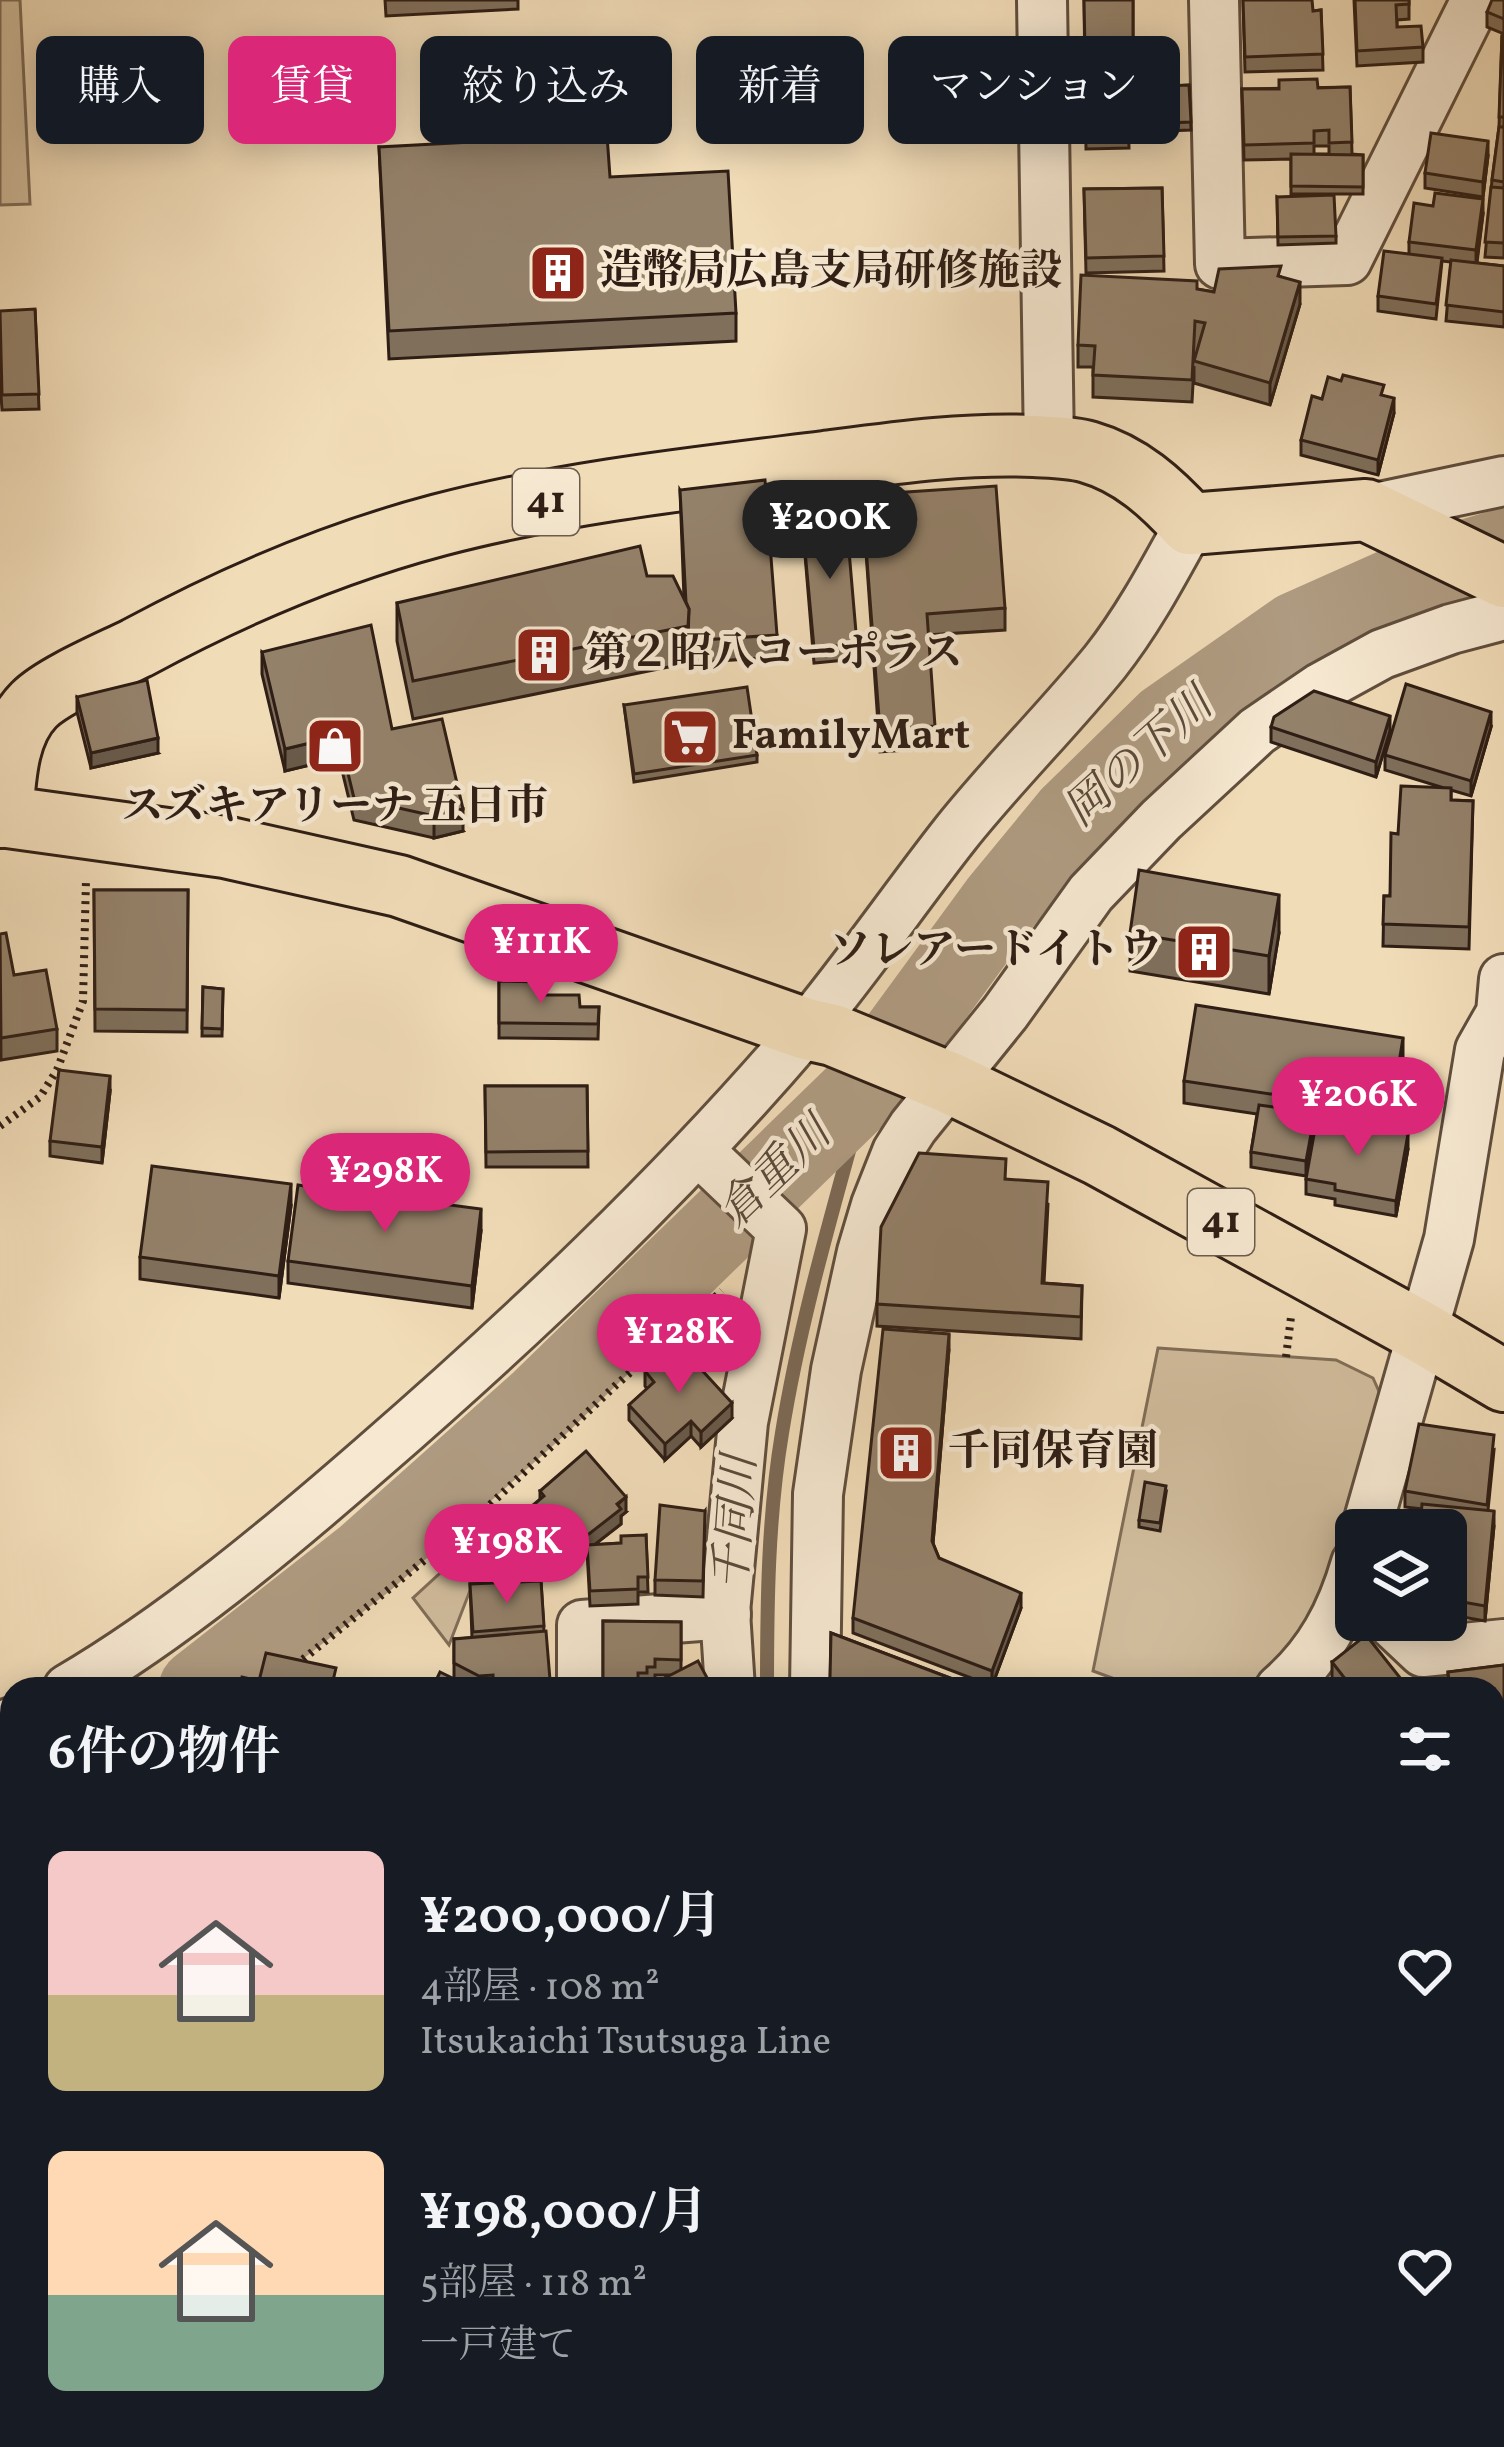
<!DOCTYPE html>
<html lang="ja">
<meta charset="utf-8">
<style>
body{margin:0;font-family:Vollkorn,"Noto Serif JP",serif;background:#20242c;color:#f1f3f6;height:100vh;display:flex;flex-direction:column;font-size:45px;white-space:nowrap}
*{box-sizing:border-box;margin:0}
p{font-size:39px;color:#9ea1a6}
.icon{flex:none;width:66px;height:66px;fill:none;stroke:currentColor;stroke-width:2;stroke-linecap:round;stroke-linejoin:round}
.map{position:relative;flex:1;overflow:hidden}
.sheet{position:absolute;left:0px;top:1677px;width:1506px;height:771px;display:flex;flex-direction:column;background:#171b24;border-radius:36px 36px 0 0;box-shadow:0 6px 30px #0003}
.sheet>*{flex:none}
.banner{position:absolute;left:36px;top:36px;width:1434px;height:108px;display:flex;gap:24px}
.controls{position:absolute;left:1335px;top:1509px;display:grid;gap:24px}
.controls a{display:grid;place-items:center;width:132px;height:132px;border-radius:18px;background:#171b24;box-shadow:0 6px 30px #0003;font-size:60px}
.price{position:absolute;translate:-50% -102px;padding:0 27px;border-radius:42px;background:#db2777;color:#fff;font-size:39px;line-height:78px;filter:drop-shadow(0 3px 6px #0008)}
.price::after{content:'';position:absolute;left:50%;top:72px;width:36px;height:27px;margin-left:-18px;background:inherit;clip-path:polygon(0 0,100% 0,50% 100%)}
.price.active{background:#222;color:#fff}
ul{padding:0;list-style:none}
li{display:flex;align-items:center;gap:36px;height:300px;padding:0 48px}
li span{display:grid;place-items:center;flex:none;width:336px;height:240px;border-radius:18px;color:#555}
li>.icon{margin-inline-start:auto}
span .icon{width:144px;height:144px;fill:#fffc;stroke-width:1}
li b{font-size:51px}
h2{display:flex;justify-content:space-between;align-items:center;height:144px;padding:0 48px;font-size:51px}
.chip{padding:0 42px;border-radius:18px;background:#171b24;box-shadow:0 6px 30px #0003;font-size:42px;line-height:108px}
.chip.active{background:#db2777;color:#fff}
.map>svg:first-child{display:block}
.green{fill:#d0bc9c;stroke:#806d58;stroke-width:3}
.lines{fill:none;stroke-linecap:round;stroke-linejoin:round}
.stream{stroke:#7c6956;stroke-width:14}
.river{stroke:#af9b81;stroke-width:81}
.minor-casing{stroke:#604e3e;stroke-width:54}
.major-casing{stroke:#2f1e15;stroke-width:66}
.highway-casing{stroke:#2f1e15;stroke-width:72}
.path{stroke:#2f1e15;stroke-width:8;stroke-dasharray:3 6;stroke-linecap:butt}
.minor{stroke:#f6e8d1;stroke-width:48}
.major{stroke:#f1dcb8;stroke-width:60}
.highway{stroke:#f1dcb8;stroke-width:66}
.wall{fill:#7f6f5b;stroke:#2f1e15;stroke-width:3;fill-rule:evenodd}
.shaded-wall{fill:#685a4a;stroke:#2f1e15;stroke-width:3}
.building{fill:#94816a;stroke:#2f1e15;stroke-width:3}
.labels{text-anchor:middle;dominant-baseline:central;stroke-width:9;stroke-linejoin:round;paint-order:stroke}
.shield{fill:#f6e8d1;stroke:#6b5b4d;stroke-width:3}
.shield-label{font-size:39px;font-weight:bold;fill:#2f1e15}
.poi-label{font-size:42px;font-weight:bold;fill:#2f1e15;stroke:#f6e8d1;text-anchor:start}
.water-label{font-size:45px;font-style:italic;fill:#5c4a3b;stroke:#f6e8d1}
</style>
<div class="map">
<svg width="1504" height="2447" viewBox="0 0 1504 2447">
<rect width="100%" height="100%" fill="#f1dcb8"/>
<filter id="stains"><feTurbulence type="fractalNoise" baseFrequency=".00167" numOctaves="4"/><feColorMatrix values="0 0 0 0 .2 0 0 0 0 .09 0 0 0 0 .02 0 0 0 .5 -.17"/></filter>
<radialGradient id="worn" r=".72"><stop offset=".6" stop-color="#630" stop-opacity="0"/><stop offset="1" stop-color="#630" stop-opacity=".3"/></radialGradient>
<g class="green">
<path d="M0,0h20l10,204 -30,1z"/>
<path d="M1158,1348l178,12 37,18 8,18 -34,140 -15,46 -20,47 -56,60h-114l-49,-18z"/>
<path d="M510,1509l47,59 -86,20 -22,57 -36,-47z"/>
<path d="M1494,1973l10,9v271h-10z"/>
</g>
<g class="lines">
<g class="stream">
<path d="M767,1689c0,-86 1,-172 15,-256 19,-118 54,-233 85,-348"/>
<path d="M714,2447l6,-11"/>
</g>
<g class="river">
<path d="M199,1689l166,-130 175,-156 327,-318 134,-183 70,-85 96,-94 130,-91 146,-65 61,-18"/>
<path d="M0,1811l12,-6"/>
</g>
<g class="minor-casing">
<g id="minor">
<path d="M1042,0l7,447"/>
<path d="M1214,0l6,264 127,-4 129,-260"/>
<path d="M1366,510l138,-29"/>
<path d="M698,1150l83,79 -38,193 -18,190 5,77"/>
<path d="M1366,1530l83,-291 31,-189 21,-37 3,-34"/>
<path d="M1389,1620l34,32 81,-8"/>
<path d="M68,1689c106,-62 210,-149 303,-230 152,-132 299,-271 431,-425 54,-64 102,-135 154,-201 47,-59 101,-112 149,-171 34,-43 59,-91 85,-138"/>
<path d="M582,1689v-64l144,-11"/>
<path d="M815,1689l3,-195 18,-124 26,-118 14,-47 21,-53 16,-25 92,-114 86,-120 70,-73 96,-89 63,-43 62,-34 69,-25 53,-14"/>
<path d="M1280,1689c40,-34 62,-77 76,-126"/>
<path d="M0,1729l12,-7"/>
<path d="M0,2010l12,9"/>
<path d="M0,2155l12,24"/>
<path d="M1494,2394l10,6"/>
<path d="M528,2436l4,11"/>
<path d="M173,2447l6,-11"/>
<path d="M676,2447l5,-11"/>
<path d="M761,2447l6,-11"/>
</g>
</g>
<g class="major-casing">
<g id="major">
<path d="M0,816l225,31 174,39 407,143 27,6 117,48 149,72 324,178 81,48"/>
<path d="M2,817c3,-37 4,-84 32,-112 20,-20 75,-43 103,-57 96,-52 196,-95 302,-123 126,-33 257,-47 386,-63 69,-9 139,-19 209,-16 17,1 37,1 54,6 42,12 73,40 102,72l176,-14 138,67"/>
</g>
</g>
<g class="highway-casing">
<path id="highway" d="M0,2371l12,30"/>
</g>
<g class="path">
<path d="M0,1126l40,-29 17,-27 26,-69 3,-121"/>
<path d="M1286,1357l5,-40"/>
<path d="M296,1665l179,-146 140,-133 107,-95"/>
<path d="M0,1862l12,-7"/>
<path d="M1494,1906l10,-1"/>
</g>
<use href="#minor" class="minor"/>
<use href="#major" class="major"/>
<use href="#highway" class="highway"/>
</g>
<g class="wall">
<path d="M385,0h133v9l-132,7z"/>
<path d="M1084,0h49v65h-6l2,83 -43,1z"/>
<path d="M1243,0l70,11 8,-1 2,60 -78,2z"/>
<path d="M1354,0h55v19l-12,1v7l26,20v15l-66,4z"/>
<path d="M1504,0v34l-17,-7v-15z"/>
<path d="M1502,36h2v222l-19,-1 7,-77 7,-53z"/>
<path d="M1172,47l1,39 16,-1 2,45 -52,2 -3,-84z"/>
<path d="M1350,87l2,67 11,1v39h-72v-35l-47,1 -2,-71zM1314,146h15v8h-15z"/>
<path d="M379,147l231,30 126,136v28l-347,18z"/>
<path d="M1488,156l-5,41 -58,-9v-15z"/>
<path d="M1162,188l2,83 -78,2 -2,-84z"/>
<path d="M1277,197l59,39v7l-58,2z"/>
<path d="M1483,214l-6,49 27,3v61l-58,-6 5,-59 -9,-1 -6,58 -58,-8v-15l31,-42v-12z"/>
<path d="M1281,277l19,27 -30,101 -76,-22v-17l-2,36 -99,-5v-30h-15v-22l119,-56 17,3z"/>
<path d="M35,309l4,100 -37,1 -2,-29z"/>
<path d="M1384,396l10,17 -16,62 -77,-20v-15l21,-41z"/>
<path d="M680,490l97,145v22l-89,6 -275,56 -16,-78v-38l250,-27 37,23z"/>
<path d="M862,495l143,113v22l-77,5 7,113 -55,4z"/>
<path d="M802,519l55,125v15l-43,4z"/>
<path d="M262,652l201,179 -29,7 -80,-18 -15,-62 -54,13 -23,-97z"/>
<path d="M77,697l81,56 -67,15 -14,-56z"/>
<path d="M624,705l133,50v7l-123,20z"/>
<path d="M1271,727l119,4 -14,46 -105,-35z"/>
<path d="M1491,727l-20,69 -20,-6v10l22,1 -4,148 -86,-3 1,-50h6l8,-62 43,-47 -56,-17v-15z"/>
<path d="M94,890h94l-1,142 -92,-1z"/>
<path d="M1130,933h149l-10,61 -139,-23z"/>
<path d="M0,934l14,41 43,54v22l-56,9z"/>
<path d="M499,981l81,26h19l-1,32 -99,-1z"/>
<path d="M203,987l20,2 -1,47h-20z"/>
<path d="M1403,1060l-11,71 16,18 -12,67 -61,-11v-6l-29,-5v-15l10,-56 -10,53 -55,-9v-15l6,-38 -73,-11v-22z"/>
<path d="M485,1086h102l1,81h-102z"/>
<path d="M110,1092l-8,71 -52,-7v-15z"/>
<path d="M1006,1179l42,25 -4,79 38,3 -1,53 -204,-13v-22z"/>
<path d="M291,1206l-12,92 -139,-19v-22z"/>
<path d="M481,1231l-9,77 -184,-25v-22z"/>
<path d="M949,1349l-16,194 6,15 82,50 -29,78 -139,-53v-15z"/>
<path d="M645,1371l87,47 -31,29 -10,-11 -26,24 -36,-40v-15l18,-16 -2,-3z"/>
<path d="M1494,1450l-6,60 6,16 -9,95 -39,-7v-84l-24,-21 -17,-2v-16z"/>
<path d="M540,1491l86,21 -5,4v8l-27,21 27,-2 25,-8 2,57h-10v12l-48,2 -3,-56 -25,20 -36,-44v-15l14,-11z"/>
<path d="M1166,1493l-6,38 -21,-4v-7z"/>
<path d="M705,1511l-2,86 -48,-2v-15z"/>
<path d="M541,1581l3,51 6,57h-118l22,-10v-40l18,-1 -2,-54z"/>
<path d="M603,1621l78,1v48l31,19h-59v-5l18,-9h-16v7h-8v6l-44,1z"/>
<path d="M831,1633l148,56h-149z"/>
<path d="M1332,1662l77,27h-77z"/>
<path d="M1504,1665v118l-10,1v-95h-46v-17z"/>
<path d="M1504,1902v70l-10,-8v-50z"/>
<path d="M1504,2254v94l-10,-4v-66z"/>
<path d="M548,2436h67l-5,11h-48l-14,-6z"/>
<path d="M1118,2436h54l-1,11h-99l34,-4z"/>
<path d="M1179,2436h68l-3,11h-65z"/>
<path d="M1367,2436h92l45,11h-137z"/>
</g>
<g class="shaded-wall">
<path d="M1488,141v15l-5,41v-15z"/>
<path d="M1483,199v15l-7,52v-16z"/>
<path d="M1300,282v22l-30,101v-22z"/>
<path d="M1394,398v15l-16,62v-15z"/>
<path d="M1491,712v15l-20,69v-15z"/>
<path d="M1390,716v15l-14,46v-15z"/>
<path d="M339,736v22l-54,13v-22z"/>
<path d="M158,738v15l-67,15v-15z"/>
<path d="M463,809v22l-29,7v-22z"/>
<path d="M1279,895v38l-10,61v-38z"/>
<path d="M1403,1038v22l-12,74v-22z"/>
<path d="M110,1076v16l-8,71v-16z"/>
<path d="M1315,1113v15l-9,48v-15z"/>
<path d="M1408,1134v15l-12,67v-15z"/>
<path d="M291,1184v22l-12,92v-22z"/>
<path d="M481,1209v22l-9,77v-22z"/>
<path d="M949,1334v15l-17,207v-15z"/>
<path d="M732,1403v15l-31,29v-15z"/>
<path d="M691,1421v15l-26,24v-16z"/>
<path d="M626,1497v15l-5,4v8l-59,46v-15z"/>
<path d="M1494,1511v15l-9,95v-15z"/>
<path d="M1021,1593v15l-29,78v-15z"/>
<path d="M609,2436h6l-5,11h-6z"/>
</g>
<g class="building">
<path d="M1084,0h49v50h-48z"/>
<path d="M1243,0h69l1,11 8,-1 2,44 -78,3z"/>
<path d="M1355,0h54v4l-13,1 1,22 24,-1 2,21 -66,4z"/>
<path d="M1492,0h12v19l-17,-7z"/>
<path d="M1502,36h2v81h-5z"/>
<path d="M1172,47l1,32 -36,1 -1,-32z"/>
<path d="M1084,57h42l3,76 -43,1z"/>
<path d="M1317,79l1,9 32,-1 2,55 -23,1v-13l-15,1v12l-70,2 -2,-56h37v-9z"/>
<path d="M1189,85l2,37 -52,2 -2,-37z"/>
<path d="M1499,127h5v55l-12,-2z"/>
<path d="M1431,133l57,8 -5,41 -58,-9z"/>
<path d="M607,135l3,42 118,-6 8,142 -347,18 -10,-184z"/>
<path d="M1291,154l72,1v32l-72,-1z"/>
<path d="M1491,187l13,1v55l-19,-1z"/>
<path d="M1162,188l2,68 -78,2 -2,-69z"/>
<path d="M1435,193l48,6 -7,51 -67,-8 5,-39 19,3z"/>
<path d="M1334,195l2,41 -58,1 -1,-40z"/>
<path d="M1384,251l58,7 -6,46 -58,-8z"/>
<path d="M1451,260l53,6v46l-58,-7z"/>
<path d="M1281,266l-3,10 22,6 -30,101 -76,-22 11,-38 -10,-2 -3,59 -99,-5 2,-29 -17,-1 3,-70 116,6v8l17,3 5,-23z"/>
<path d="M35,309l4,85 -37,1 -2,-84z"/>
<path d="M1343,375l41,10 -3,10 13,3 -16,62 -77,-20 11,-44 10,3 6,-22 13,4z"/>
<path d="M765,480l12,155 -89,6 1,-32 -3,-7 -6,-112z"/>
<path d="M996,486l9,122 -78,6 8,112 -55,4 -18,-235z"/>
<path d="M846,516l11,128 -43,4 -12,-129z"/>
<path d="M640,546l7,30h26l16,33 -1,17 -275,55 -16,-78z"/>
<path d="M371,625l21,104 50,-10 21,90 -29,7 -80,-18 -15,-62 -54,13 -23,-97z"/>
<path d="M147,680l11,58 -67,15 -14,-56z"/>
<path d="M1406,684l85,28 -20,69 -86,-26z"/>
<path d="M747,687l10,68 -123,19 -10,-69z"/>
<path d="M1314,691l76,25 -14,46 -105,-35 3,-10z"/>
<path d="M1401,786l50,2v12l22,1 -4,126 -86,-3 1,-28h6l1,-63 7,1z"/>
<path d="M1139,870l140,25 -10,61 -139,-23z"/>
<path d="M94,890h94l-1,120 -92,-1z"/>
<path d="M6,933l8,42 32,-5 11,59 -56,9 -1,-104z"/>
<path d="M499,981l45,1 -1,13h36l1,12h19l-1,17 -99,-1z"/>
<path d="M203,987l20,2 -1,40 -20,-1z"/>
<path d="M1196,1005l207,33 -12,74 -207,-31z"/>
<path d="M59,1070l51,6 -8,71 -52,-6z"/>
<path d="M485,1086h102l1,65 -102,1z"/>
<path d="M1259,1105l56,8 -9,48 -55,-9z"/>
<path d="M1317,1118l91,16 -12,67 -61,-11v-6l-29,-5z"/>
<path d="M919,1153l87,6 -1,20 43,3 -6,101 40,3 -1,31 -204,-13 4,-77z"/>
<path d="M152,1166l139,18 -12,92 -139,-19z"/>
<path d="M298,1185l183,24 -9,77 -184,-25z"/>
<path d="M883,1329l66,5 -17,207 7,17 82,35 -29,78 -139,-53z"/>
<path d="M676,1342l56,61 -31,29 -10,-11 -26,23 -36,-39 25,-23 -9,-11z"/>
<path d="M1419,1424l75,11 -7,70 -82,-14z"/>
<path d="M586,1451l40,46 -9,7 4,5 -59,46 -36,-44 18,-15 -4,-5z"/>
<path d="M1145,1482l21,4 -6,37 -21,-3z"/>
<path d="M1422,1504l72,7 -9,95 -39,-7v-69h-26z"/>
<path d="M660,1505l45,6 -2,70 -48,-1z"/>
<path d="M646,1535l2,42h-10v12l-48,2 -3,-46 34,-2v-7z"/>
<path d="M541,1581l3,45 -71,6 -3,-48z"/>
<path d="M603,1621l78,1v38l-26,-1v8h-8v6h-9v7l-35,-1z"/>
<path d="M546,1631l4,49 -57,4v-9l-14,1 -25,-13v-24z"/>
<path d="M831,1633l148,56h-117l-32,-11z"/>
<path d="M1366,1635l43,54h-56l-21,-27z"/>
<path d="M266,1653l70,15 -5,21h-92l3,-12 17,4z"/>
<path d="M698,1661l14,26 -4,2h-52l-3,-5z"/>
<path d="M1504,1665v103l-10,1v-80h-44l-2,-17z"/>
<path d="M440,1672l35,17h-43z"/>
<path d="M1504,1902v55l-10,-9v-34z"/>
<path d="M1504,2254v79l-10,-4v-51z"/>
<path d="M271,2436h76l5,11h-101z"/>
<path d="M417,2436h62l3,11h-63z"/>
<path d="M572,2436h37l-5,11h-4z"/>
<path d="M1074,2436l32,7 2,-7h5l45,11h-86z"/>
<path d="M1188,2436h55l-4,11z"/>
<path d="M1312,2436h50l-3,11h-49z"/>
<path d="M1369,2436h90l25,7 3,-7h7l10,3v8h-125l1,-6z"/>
</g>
<defs>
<g id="building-square" transform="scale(3)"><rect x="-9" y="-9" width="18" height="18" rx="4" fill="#8f2418" stroke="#f6e8d1"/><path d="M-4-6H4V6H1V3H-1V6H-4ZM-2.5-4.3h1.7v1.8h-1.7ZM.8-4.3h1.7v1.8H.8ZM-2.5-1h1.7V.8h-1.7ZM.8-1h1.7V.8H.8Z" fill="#fff"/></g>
<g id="supermarket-square" transform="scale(3)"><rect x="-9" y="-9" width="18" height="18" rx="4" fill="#8f2418" stroke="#f6e8d1"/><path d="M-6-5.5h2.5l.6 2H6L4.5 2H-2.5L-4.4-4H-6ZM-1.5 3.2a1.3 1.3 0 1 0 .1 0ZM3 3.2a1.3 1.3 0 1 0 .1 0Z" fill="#fff"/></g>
<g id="shop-square" transform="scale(3)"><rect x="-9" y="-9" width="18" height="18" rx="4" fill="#8f2418" stroke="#f6e8d1"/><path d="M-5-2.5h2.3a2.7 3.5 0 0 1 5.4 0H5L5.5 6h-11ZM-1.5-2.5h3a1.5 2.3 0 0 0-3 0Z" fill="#fff"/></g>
</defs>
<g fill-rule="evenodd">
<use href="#building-square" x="558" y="273"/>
<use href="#building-square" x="544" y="655"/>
<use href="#supermarket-square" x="690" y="737"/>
<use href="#shop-square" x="335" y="746"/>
<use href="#building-square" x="1204" y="952"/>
<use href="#building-square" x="906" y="1453"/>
</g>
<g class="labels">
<g class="shield">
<rect x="513" y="469" width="66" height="66" rx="9"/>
<rect x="1188" y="1189" width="66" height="66" rx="9"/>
</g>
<g class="shield-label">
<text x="546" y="502">41</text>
<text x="1221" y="1222">41</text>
</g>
<g class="poi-label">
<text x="600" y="273">造幣局広島支局研修施設</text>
<text x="586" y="655">第２昭八コーポラス</text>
<text x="732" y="737">FamilyMart</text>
<text x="335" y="808" text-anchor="middle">スズキアリーナ 五日市</text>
<text x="1162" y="952" text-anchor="end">ソレアードイトウ</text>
<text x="948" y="1453">千同保育園</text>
</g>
<g class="water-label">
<text transform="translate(1140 759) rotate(-42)">岡の下川</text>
<text transform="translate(776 1174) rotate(-44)">倉重川</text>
<text transform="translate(738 1523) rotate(-86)">千同川</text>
</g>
</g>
<rect width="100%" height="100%" filter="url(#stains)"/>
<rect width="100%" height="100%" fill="url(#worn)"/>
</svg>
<div class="controls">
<a><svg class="icon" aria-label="layers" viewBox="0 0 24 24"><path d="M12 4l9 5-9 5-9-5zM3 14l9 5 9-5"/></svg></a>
</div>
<b class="price active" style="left:830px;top:582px">¥200K</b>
<b class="price" style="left:541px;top:1006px">¥111K</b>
<b class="price" style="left:1358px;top:1159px">¥206K</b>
<b class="price" style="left:385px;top:1235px">¥298K</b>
<b class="price" style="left:679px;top:1396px">¥128K</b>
<b class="price" style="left:507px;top:1606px">¥198K</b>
<div class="banner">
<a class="chip">購入</a>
<a class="chip active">賃貸</a>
<a class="chip">絞り込み</a>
<a class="chip">新着</a>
<a class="chip">マンション</a>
</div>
<section class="sheet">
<h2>6件の物件<svg class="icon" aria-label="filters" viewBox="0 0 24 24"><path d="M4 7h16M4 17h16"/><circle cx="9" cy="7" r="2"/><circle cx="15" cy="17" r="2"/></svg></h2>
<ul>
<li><span style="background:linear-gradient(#f6c9c9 60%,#c2b280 0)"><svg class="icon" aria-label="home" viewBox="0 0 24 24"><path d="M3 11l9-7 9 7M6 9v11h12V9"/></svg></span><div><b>¥200,000/月</b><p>4部屋 · 108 m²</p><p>Itsukaichi Tsutsuga Line</p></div><svg class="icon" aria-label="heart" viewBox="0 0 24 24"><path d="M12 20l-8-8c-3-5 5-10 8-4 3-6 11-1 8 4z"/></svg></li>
<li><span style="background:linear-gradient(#ffd9b3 60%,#7fa58c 0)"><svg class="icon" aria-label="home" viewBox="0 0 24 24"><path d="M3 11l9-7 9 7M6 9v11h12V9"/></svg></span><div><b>¥198,000/月</b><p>5部屋 · 118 m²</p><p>一戸建て</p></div><svg class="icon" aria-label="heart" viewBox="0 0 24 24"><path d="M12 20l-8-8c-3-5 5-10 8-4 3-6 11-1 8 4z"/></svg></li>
</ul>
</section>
</div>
